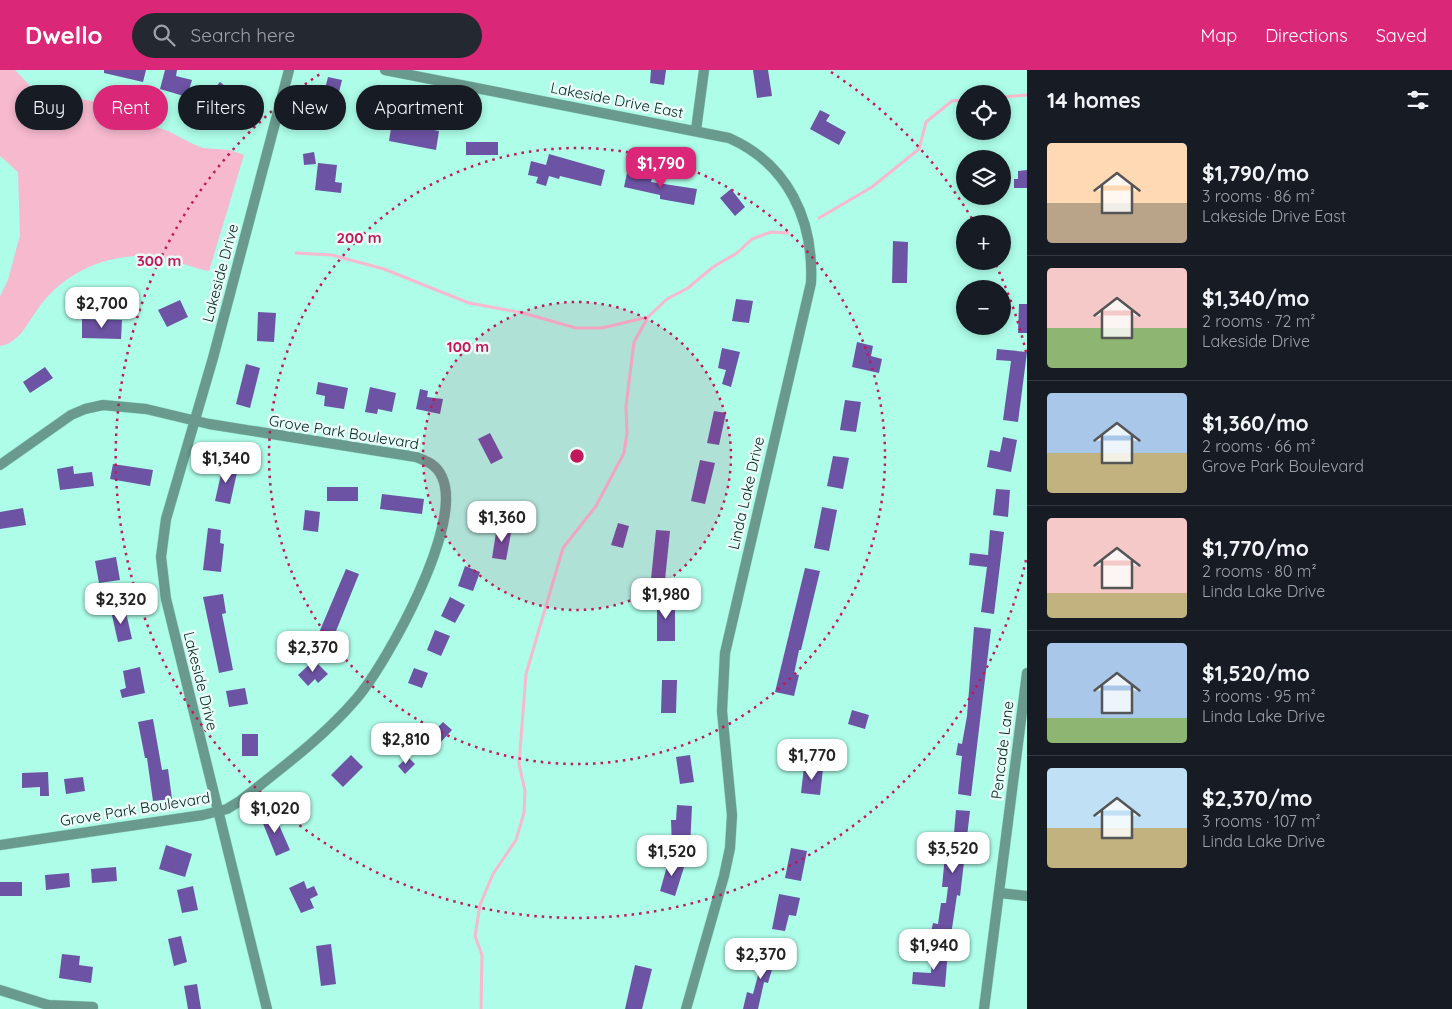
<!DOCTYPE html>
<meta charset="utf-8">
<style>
body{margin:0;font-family:Quicksand,sans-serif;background:#242831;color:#f1f3f6;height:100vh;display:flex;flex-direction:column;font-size:19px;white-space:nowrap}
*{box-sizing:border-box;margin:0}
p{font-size:16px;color:#9ea1a6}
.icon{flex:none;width:28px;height:28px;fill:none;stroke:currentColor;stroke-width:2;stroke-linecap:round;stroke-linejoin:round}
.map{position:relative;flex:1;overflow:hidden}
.details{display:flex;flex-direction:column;background:#171b24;width:425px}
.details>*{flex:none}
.guide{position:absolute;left:15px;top:15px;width:475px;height:45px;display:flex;gap:10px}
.fabs{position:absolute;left:956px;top:15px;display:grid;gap:10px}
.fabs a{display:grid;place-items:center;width:55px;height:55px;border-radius:50%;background:#171b24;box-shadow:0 2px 8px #0003;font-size:25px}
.price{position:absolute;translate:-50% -42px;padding:0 11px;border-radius:10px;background:#fff;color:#222;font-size:16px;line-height:32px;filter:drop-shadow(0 1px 2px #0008)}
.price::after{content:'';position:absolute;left:50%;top:30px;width:15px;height:11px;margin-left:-8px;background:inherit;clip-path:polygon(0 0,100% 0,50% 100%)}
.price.selected{background:#db2777;color:#fff}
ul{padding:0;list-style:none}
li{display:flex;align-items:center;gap:15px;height:125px;padding:0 20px}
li+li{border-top:1px solid #363941}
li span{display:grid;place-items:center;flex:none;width:140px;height:100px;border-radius:5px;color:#555}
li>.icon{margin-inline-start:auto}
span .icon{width:60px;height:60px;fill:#fffc;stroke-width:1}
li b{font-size:21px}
h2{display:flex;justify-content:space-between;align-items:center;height:60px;padding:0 20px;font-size:21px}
.pill{padding:0 18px;border-radius:22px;background:#171b24;box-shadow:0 2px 8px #0003;font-size:18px;line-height:45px}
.pill.selected{background:#db2777;color:#fff}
header{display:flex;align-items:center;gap:30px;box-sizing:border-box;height:70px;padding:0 25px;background:#db2777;color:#fff}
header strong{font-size:24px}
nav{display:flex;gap:28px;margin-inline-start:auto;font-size:18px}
.search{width:350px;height:45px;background:#242831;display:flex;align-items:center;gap:12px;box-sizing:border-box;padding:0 18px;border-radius:28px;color:#9ea1a6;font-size:19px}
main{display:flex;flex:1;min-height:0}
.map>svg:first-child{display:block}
.water{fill:#f6b9ce}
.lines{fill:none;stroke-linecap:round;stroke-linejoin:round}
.stream{stroke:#f6b9ce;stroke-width:3}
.building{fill:#6c53a3}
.minor-casing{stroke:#91dac7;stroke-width:11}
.minor{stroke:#699a8d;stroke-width:10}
.ring{fill:none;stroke:#c2185b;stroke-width:2.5;stroke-dasharray:2.5 5}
.labels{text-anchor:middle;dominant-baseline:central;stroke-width:5;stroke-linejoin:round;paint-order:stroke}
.street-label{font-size:15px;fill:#01231c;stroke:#eafcf7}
.centre{fill:#c2185b;stroke:#eafcf7;stroke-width:2.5}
.ring-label{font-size:15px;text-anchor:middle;font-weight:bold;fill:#c2185b;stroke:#eafcf7;stroke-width:5;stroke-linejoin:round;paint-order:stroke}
</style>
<header>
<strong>Dwello</strong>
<div class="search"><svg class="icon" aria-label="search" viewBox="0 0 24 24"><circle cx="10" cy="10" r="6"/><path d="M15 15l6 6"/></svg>Search here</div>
<nav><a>Map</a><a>Directions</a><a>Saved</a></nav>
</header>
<main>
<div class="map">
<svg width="1027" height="939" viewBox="0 0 1027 939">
<rect width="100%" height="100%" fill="#adfde8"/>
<path class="water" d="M0,0h15l17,18 68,15 38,18 30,10 25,13 10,4 27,2 14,5 -35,116c-16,-3 -32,-10 -48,-13 -46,-9 -98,13 -124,52 -10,14 -18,33 -37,36v-50l8,-16 12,-45 -2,-63 -18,-16z"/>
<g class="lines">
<g class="stream">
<path d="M1002,27l25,-2"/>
<path d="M819,148l53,-31 47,-38 7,-27 26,-21 13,-1"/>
<path d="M296,183l36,2 52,14 85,34 54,10 53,15h26l46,-11"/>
<path d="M481,939l1,-54 -7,-19 5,-31 13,-31 23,-34 8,-27 1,-22 -6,-27 7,-90 37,-126 33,-42 28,-53 3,-20 -1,-27 8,-64 14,-25 19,-18 21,-11 25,-21 24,-14 15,-14 19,-7 17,1"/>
</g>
</g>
<g class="building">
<path d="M104,0h42l-3,12 -39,-9z"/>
<path d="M165,0h12l-1,6 16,4 -5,17 -27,-8z"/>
<path d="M651,0h15l-2,15 -14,-2z"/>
<path d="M753,0h15l4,26 -15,2z"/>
<path d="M328,7l14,3 -10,40 -14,-4z"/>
<path d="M220,12l27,22 -7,8 -3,-3 -7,9 -24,-20z"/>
<path d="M820,40l10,5 -4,6 20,11 -7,13 -29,-16z"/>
<path d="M392,52l47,9 -3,19 -47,-9z"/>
<rect x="466" y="72" width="32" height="13"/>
<path d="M314,82l2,12 -12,1 -1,-11z"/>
<path d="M549,84l56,16 -4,16 -41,-10 -1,3 -10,-3 -3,10 -10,-3 2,-6 -10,-2 3,-14 15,4z"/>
<path d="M318,93l19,2 -2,17 7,1 -1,10 -26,-3z"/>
<path d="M1027,100v18h-13v-9h4v-8z"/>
<path d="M627,103l25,5 -1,4 46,7 -3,16 -34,-6v-4l-36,-8z"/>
<path d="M731,119l14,18 -10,9 -15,-18z"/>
<path d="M893,171l15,1 -1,41h-15z"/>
<path d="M736,229l17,2 -4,22 -17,-2z"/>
<path d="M180,230l8,17 -21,10 -9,-17z"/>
<path d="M1019,234h8v29h-9z"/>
<path d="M258,242l18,1 -2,29 -17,-1z"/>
<path d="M82,249l40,1 -1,19 -39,-1z"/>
<path d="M857,272l16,4 -2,10 11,3 -3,14 -27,-6z"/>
<path d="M722,278l18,4 -9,35 -9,-3 4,-14 -8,-2z"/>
<path d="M997,279l30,3 -9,70 -15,-2 8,-59 -15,-1z"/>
<path d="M246,294l14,4 -10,40 -14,-4z"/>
<path d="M45,297l8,11 -23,15 -7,-11z"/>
<path d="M318,312l30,6 -4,21 -20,-3 1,-10 -9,-2z"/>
<path d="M370,317l26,6 -4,19 -14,-3 -1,5 -12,-2z"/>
<path d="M420,319l8,2 -1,6 16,2 -3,15 -24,-5z"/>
<path d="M845,330l16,2 -5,30 -16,-2z"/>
<path d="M714,341l12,2 -7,32 -12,-2z"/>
<path d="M490,363l13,25 -12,6 -13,-25z"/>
<path d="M1003,367l14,3 -6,32 -24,-5 3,-17 10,2z"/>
<path d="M833,386l16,2 -6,31 -16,-3z"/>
<path d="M700,390l15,3 -10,41 -14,-3z"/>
<path d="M113,394l40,6 -3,16 -40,-7z"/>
<path d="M223,395l15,3 -8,36 -15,-3z"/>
<path d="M73,396l1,8 18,-2 2,14 -34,4 -3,-21z"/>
<rect x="327" y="417" width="31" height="14"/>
<path d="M996,419l14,1 -2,27 -15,-2z"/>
<path d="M382,424l42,5 -2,15 -42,-5z"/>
<path d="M822,437l15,3 -8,41 -15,-3z"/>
<path d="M23,438l3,17 -26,4v-17z"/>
<path d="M305,440l15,2 -2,20 -15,-2z"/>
<path d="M618,453l11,3 -6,22 -12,-3z"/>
<path d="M497,456l15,2 -6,32 -14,-2z"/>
<path d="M208,458l13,2 -1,13 4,1 -3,28 -18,-2z"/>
<path d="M656,460l14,1 -5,49 -14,-1z"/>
<path d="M990,460l14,2 -10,82 -13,-2 6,-45 -18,-2 1,-12 18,2z"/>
<path d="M116,487l4,23 -21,3 -4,-22z"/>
<path d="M465,496l15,6 -7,19 -15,-5z"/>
<path d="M805,498l15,3 -19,79h-2l-5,24 5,1 -5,21 -19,-4z"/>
<path d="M346,499l13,5 -27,67 -14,-6z"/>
<path d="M223,524l3,19 -4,1 11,56 -14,3 -16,-76z"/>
<path d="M450,527l15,8 -10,18 -14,-7z"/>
<rect x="657" y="530" width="18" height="41"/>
<path d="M125,538l7,31 -14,3 -7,-31z"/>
<path d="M974,557l17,2 -20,167 -13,-2 4,-38 -6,-1 2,-12 4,1 5,-28z"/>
<path d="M435,560l15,6 -9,20 -14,-6z"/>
<path d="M314,590l14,14 -10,9 -3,-4 -7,7 -10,-11z"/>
<path d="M140,597l5,26 -23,5 -2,-8 6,-2 -3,-17z"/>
<path d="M414,598l14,5 -6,15 -14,-5z"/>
<path d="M662,610h15l-1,33h-15z"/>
<path d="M245,618l3,16 -19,3 -3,-16z"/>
<path d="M852,640l17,5 -4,14 -17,-5z"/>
<path d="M153,649l9,51 6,-1 4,30 -19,2 -6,-43h-2l-7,-36z"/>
<path d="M443,652l9,8 -13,14 -9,-9z"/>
<rect x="242" y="664" width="16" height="22"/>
<path d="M351,685l12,12 -20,20 -12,-12z"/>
<path d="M690,685l4,27 -14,2 -4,-27z"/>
<path d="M408,687l7,7 -10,10 -7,-8z"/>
<path d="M804,697l19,2 -3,26 -19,-2z"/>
<path d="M48,702l1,24h-9v-9l-18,1v-15z"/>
<path d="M83,707l2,14 -19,3 -2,-15z"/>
<path d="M677,735l15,1 -2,42 -18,-1 -1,-27h5z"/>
<path d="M956,740l14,1 -10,85 -3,-1 -6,40 -20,-3 2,-9 5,1 3,-21h5l2,-16h-6l3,-32 7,1z"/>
<path d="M273,741l17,39 -14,6 -16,-40z"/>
<path d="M166,775l26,9 -7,23 -26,-8z"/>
<path d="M791,778l16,3 -6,30 -16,-3z"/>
<path d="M669,789l16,5 -10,32 -15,-5z"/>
<path d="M116,797l1,14 -25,2 -1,-14z"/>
<path d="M69,803l1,14 -24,3 -1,-15z"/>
<path d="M304,811l3,8 7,-3 4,9 -8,4 4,9 -13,5 -12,-25z"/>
<rect x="0" y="812" width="22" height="14"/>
<path d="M193,816l5,24 -16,3 -5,-23z"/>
<path d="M779,824l21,4 -4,18 -7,-1 -4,16 -13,-2z"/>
<path d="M181,866l6,26 -13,4 -6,-27z"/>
<path d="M331,874l5,40 -15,2 -5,-40z"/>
<path d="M765,879l12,4 -9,30 -4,-1 -6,27h-15l4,-17 6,2z"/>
<path d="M933,879l15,1 -3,37 -33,-3 1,-12 18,1z"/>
<path d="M62,884l18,2 -1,9 14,2 -2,16 -32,-5z"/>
<path d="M635,895l17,4 -10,40h-17z"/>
<path d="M197,914l4,25h-13l-4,-23z"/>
</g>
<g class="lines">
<g class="minor-casing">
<g id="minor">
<path d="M385,0l344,68c59,26 85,82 82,145l-86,370 -3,58 10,104 -2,33 -6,28 -38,133"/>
<path d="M696,60l8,-60"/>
<path d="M0,395l71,-50 14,-6 18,-4 43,4 63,15 207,33c11,4 21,8 26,20 22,47 -54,184 -85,221 -34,40 -77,71 -117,103l-13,8 -24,6 -203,30"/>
<path d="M999,823l28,3"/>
<path d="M0,920l48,15 45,2"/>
<path d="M267,939l-101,-410 -5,-42 5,-38 47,-161 76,-288"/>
<path d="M984,939l43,-336"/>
</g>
</g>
<use href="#minor" class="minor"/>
</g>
<circle cx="577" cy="386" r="154" fill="#c2185b" fill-opacity=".12"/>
<g class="ring">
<circle cx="577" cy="386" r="154"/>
<circle cx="577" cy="386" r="308"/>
<path d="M1026 490A461 461 0 1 1 323 2M831 2A461 461 0 0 1 974 152M996 195A461 461 0 0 1 1026 282"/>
</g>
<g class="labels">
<g class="street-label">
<text transform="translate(617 30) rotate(11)">Lakeside Drive East</text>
<text transform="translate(220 203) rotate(-75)">Lakeside Drive</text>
<text transform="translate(344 362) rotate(9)">Grove Park Boulevard</text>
<text transform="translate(746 423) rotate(-77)">Linda Lake Drive</text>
<text transform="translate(201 611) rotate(76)">Lakeside Drive</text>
<text transform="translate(1002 680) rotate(-83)">Pencade Lane</text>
<text transform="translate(135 739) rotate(-9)">Grove Park Boulevard</text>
</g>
</g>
<circle cx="577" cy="386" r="8" class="centre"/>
<g class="ring-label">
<text x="359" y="173">200 m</text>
<text x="159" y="196">300 m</text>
<text x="468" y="282">100 m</text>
</g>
</svg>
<div class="fabs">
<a><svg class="icon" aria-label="locate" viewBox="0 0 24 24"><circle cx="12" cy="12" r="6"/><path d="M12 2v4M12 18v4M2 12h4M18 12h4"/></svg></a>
<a><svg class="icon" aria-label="layers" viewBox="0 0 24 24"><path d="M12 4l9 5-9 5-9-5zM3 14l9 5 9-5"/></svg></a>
<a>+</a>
<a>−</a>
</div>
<b class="price selected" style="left:661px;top:119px">$1,790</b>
<b class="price" style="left:102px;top:259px">$2,700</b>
<b class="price" style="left:226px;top:414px">$1,340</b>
<b class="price" style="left:502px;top:473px">$1,360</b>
<b class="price" style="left:666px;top:550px">$1,980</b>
<b class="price" style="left:121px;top:555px">$2,320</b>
<b class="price" style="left:313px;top:603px">$2,370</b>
<b class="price" style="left:406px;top:695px">$2,810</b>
<b class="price" style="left:812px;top:711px">$1,770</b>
<b class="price" style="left:275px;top:764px">$1,020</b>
<b class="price" style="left:953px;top:804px">$3,520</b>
<b class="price" style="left:672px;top:807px">$1,520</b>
<b class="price" style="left:934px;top:901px">$1,940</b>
<b class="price" style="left:761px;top:910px">$2,370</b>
<div class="guide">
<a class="pill">Buy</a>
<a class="pill selected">Rent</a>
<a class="pill">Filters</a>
<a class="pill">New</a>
<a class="pill">Apartment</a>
</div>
</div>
<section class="details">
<h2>14 homes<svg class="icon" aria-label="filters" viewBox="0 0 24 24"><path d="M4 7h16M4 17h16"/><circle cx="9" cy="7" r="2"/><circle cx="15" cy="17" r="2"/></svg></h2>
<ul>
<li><span style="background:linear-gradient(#ffd9b3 60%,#b9a48a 0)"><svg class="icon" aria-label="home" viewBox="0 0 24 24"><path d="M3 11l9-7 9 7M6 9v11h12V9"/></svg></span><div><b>$1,790/mo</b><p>3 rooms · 86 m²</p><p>Lakeside Drive East</p></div></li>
<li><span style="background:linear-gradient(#f6c9c9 60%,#8fb573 0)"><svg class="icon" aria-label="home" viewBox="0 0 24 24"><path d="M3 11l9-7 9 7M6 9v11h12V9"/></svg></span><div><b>$1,340/mo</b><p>2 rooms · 72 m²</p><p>Lakeside Drive</p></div></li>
<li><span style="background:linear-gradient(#a9c7e8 60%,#c2b280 0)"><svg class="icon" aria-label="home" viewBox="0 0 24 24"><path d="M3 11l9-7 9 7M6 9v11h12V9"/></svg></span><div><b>$1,360/mo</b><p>2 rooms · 66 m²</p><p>Grove Park Boulevard</p></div></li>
<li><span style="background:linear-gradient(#f6c9c9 75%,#c2b280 0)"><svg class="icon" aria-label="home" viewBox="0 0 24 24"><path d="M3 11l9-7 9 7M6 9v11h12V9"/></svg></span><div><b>$1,770/mo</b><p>2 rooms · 80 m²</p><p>Linda Lake Drive</p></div></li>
<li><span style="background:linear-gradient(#a9c7e8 75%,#8fb573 0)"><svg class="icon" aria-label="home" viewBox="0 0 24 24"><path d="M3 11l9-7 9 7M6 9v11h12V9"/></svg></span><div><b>$1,520/mo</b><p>3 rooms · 95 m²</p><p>Linda Lake Drive</p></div></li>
<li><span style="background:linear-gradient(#bfe0f5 60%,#c2b280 0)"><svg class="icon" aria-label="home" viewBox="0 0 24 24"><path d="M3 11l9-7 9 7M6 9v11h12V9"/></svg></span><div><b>$2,370/mo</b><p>3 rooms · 107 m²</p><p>Linda Lake Drive</p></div></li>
</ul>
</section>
</main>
